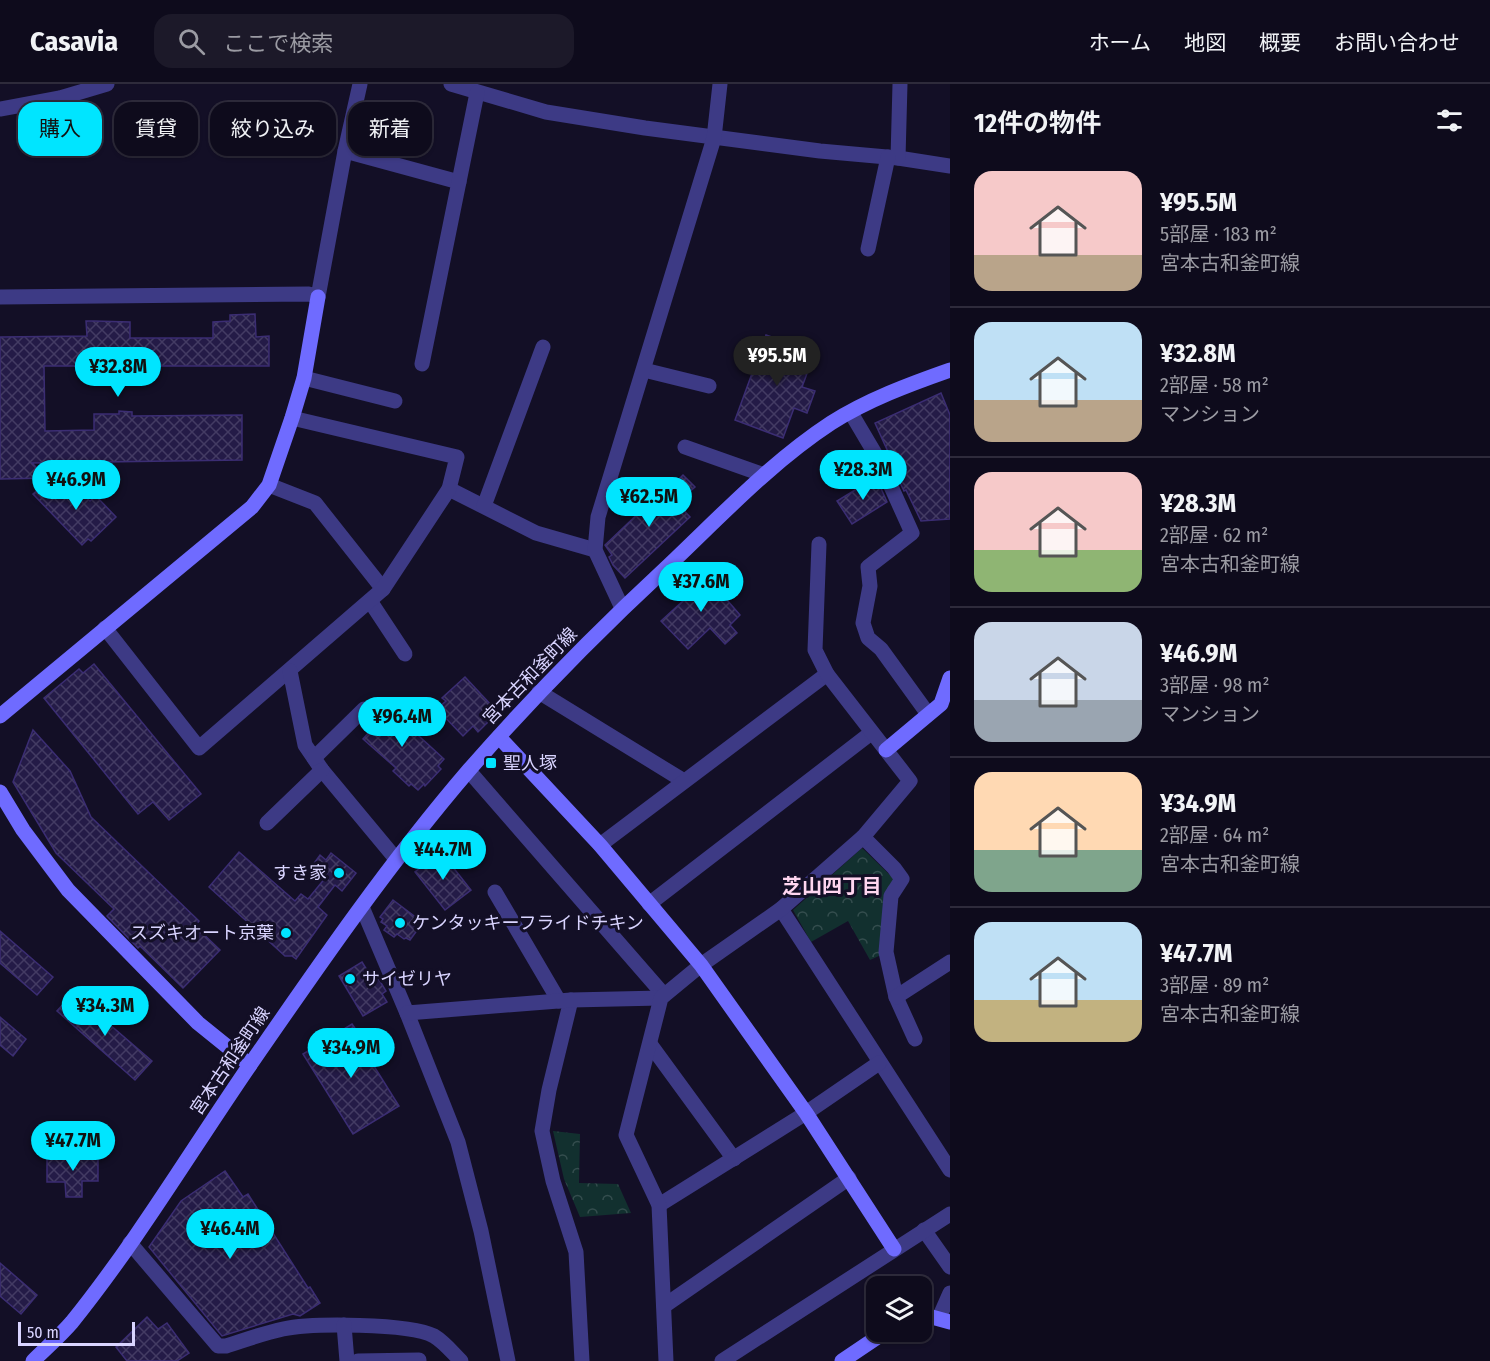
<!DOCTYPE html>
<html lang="ja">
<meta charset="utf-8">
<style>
body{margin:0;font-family:"Fira Sans Condensed","Noto Sans JP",sans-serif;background:#1c1929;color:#f1f3f6;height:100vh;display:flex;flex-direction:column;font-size:22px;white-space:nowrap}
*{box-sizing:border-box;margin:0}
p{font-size:20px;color:#9b9ba3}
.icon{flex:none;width:33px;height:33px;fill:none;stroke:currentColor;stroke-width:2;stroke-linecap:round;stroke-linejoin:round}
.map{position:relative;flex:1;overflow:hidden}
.side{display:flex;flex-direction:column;background:#0e0b1c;width:540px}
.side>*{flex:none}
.hud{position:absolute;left:18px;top:18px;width:570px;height:54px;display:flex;gap:12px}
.tools{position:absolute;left:866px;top:1192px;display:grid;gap:12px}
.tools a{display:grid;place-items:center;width:66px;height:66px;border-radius:12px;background:#0e0b1c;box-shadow:0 2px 4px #0004,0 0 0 2px #2e2b3b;font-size:30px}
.scale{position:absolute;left:18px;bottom:15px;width:117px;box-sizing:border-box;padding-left:6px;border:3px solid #d9d4ff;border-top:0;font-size:16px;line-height:21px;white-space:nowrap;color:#d9d4ff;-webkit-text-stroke:4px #130f26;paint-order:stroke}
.price{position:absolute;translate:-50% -51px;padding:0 14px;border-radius:21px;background:#00e5ff;color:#111;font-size:20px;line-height:39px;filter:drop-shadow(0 2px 3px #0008)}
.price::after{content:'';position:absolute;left:50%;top:36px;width:18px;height:14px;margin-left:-9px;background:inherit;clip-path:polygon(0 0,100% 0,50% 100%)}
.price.current{background:#222;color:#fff}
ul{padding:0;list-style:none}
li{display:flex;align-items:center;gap:18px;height:150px;padding:0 24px}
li+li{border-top:2px solid #2e2b3b}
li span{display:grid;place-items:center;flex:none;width:168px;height:120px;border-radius:18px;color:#555}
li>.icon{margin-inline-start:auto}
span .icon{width:72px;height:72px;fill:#fffc;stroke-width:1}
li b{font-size:26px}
h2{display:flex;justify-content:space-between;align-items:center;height:72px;padding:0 24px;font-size:26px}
.tag{padding:0 21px;border-radius:18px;background:#0e0b1c;box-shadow:0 2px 4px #0004,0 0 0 2px #2e2b3b;font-size:21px;line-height:54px}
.tag.current{background:#00e5ff;color:#111}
header{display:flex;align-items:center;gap:36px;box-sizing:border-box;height:84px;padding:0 30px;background:#0e0b1c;border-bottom:2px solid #2e2b3b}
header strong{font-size:28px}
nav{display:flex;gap:33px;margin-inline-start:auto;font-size:21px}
.search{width:420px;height:54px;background:#1c1929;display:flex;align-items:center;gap:15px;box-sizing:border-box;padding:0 21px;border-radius:18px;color:#9b9ba3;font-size:22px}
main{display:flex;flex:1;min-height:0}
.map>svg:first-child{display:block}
.park{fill:url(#park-crowns)}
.building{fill:url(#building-cross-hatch);stroke:#3b2d73;stroke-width:1.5}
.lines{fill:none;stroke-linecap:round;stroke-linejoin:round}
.street{stroke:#3d3a85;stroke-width:15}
.secondary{stroke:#6f6bff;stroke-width:15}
.poi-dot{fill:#00e5ff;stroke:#130f26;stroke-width:2}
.labels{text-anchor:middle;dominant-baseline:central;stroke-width:6;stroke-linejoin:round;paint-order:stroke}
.street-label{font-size:18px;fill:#d9d4ff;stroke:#130f26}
.poi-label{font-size:18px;fill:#d9d4ff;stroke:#130f26;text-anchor:start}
.neighbourhood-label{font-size:20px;font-weight:bold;fill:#ffd6f0;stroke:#130f26}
</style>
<header>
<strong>Casavia</strong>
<div class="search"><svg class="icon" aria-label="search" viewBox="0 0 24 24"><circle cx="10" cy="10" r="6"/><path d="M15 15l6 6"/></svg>ここで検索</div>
<nav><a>ホーム</a><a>地図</a><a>概要</a><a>お問い合わせ</a></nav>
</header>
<main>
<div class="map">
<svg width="950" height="1277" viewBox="0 0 950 1277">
<defs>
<pattern id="park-crowns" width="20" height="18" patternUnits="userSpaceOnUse" patternTransform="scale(1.5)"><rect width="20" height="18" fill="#12302f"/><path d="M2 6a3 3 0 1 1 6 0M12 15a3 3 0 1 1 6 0" fill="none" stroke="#344d4e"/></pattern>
<pattern id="building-cross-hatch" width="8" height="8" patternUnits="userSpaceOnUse" patternTransform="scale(1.5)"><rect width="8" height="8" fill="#241b47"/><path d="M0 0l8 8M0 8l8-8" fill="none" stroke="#433b63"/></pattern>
</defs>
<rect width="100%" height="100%" fill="#130f26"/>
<g class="park">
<path d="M862,764l32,31 -13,76 -11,5 -22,-39 -37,21 -18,-32z"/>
<path d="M553,1047l27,3 -1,49 39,1 13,29 -51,4 -16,-38z"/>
</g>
<g class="building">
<path d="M255,230l1,23 13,-1v30h-225l1,65 49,-1v-16h25v-3l13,1v4l110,-1v45l-210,3 15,15 -47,1v-142l87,-1 -1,-15h8l36,1v16h83v-16l17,-1v-6z"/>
<path d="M766,251l49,17 -13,35 13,4 -8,22 -13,-5 -11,30 -48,-18z"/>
<path d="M941,309l9,22v104l-29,2 -15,-31 -2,1 -12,-25 2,-1 -19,-42z"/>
<path d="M683,391l12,12 -18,16 13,14 -65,61 -12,-13 -4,-8 3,-2 -7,-10 59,-56 2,3z"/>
<path d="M876,393l11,25 -35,22 -15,-23z"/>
<path d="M49,396l13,14 10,-10 18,17 6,-5 20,21 -25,24 -3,-2 -6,6 -49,-51z"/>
<path d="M695,490l8,3 7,10 4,-2 26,30 -10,10 7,8 -12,11 -15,-16 -22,21 -27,-28 23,-21 -8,-8z"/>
<path d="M94,580l107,130 -32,26 -16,-18 -15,12 -94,-116 35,-29 4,4z"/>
<path d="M465,593l27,29 -9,8 6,7 -11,11 -5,-6 -10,10 -26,-27 9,-8 -4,-3z"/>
<path d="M383,619l61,56 -6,7 3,3 -16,17 -1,-2 -6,6 -7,-6 -2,2 -16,-15 3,-3 -33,-29 7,-8 -7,-6z"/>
<path d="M33,646l37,41 21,46 108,104 -4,5 25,24 -37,38 -43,-42 -2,2 -31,-32 7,-7 -58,-56 -43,-71z"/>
<path d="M239,768l56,49 6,-7 7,5 18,-22 -14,-11 8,-11 6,5 5,-7 25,20 -14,18 -7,-6 -17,22 9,8 -31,44 -4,-3h-7l-76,-69z"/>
<path d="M441,768l30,38 -26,20 -30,-38z"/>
<path d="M393,816l25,19 -2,3 5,3 -11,15 -4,-2 -2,1 -7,-5 -3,3 -10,-7 3,-4 -6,-4 2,-3 -3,-2z"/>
<path d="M0,847l53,46 -16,18 -37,-32z"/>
<path d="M362,878l8,13 5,-2 11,18 -4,3 5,8 -24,14 -24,-40z"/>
<path d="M73,909l79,68 -17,19 -78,-69z"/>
<path d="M0,933l26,22 -13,17 -13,-11z"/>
<path d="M352,940l25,36 -5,3 27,43 -46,28 -50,-80z"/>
<path d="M98,1071v26h-16v16h-16l-1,-15h-18v-25z"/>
<path d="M225,1087l18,26 5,-3 60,94 2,-1 10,16 -20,13 -7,-2 -71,22 -73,-89 32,-46z"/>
<path d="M0,1179l37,32 -16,19 -21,-18z"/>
<path d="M147,1233l11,12 9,-6 22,30 -12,8h-50l-11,-14z"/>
</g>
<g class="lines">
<g class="street">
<path d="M451,0l95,28 99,16 175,23 78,7 52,8"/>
<path d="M0,25l60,-11 47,-14"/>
<path d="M345,67l114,31"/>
<path d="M898,74l2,-74"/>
<path d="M868,165l20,-92"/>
<path d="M0,213l309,-3 9,3 27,-146 15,-67"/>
<path d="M422,280l55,-271"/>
<path d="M644,286l65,16"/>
<path d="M304,294l91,23"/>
<path d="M851,329l29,49 32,71 -44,34 2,19 -7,37 5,15 13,11 47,65"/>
<path d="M685,363l79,28"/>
<path d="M269,401l46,18 68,86"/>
<path d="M449,405l87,44 59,17"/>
<path d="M484,422l59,-159"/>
<path d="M370,517l35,53"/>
<path d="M622,524l-27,-58 3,-33 116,-379 6,-54"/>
<path d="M105,544l94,120 184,-159 66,-100 8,-32 -165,-39"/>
<path d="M290,587l15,74 17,25 74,89"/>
<path d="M539,608l145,89"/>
<path d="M314,674l50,-49"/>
<path d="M469,687l195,224"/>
<path d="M267,739l55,-53"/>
<path d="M863,753l31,31 8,11 -11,17 -5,56 10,45 19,42"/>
<path d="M600,761l227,-171"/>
<path d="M495,808l64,109"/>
<path d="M649,820l222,-171"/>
<path d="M362,823l45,106 51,129 23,89 27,130"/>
<path d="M781,825l169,261"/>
<path d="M896,913l54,-35"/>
<path d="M571,916l-22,90 -7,41 11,50 23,71 6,109"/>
<path d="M407,929l164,-13 90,-2"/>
<path d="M650,960l84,115"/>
<path d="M659,1121l147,-92 73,-50"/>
<path d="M924,1146l26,37"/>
<path d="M130,1159l88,103h8c19,-6 38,-13 57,-17 28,-6 126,-6 151,7 10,6 18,16 27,25"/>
<path d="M664,1222l185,-128"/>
<path d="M939,1234l11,-25"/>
<path d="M344,1241l3,36"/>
<path d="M358,1277l61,-1"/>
<path d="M666,1277l-7,-156 -33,-70 35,-137 40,-33 80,-56 82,-72 47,-56 -83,-107 -12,-24 4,-106"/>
<path d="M722,1277l228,-147"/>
</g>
<g class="secondary">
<path d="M0,632l252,-209 17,-22 23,-67 12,-40 14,-81"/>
<path d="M499,653l101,108 101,120 105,148 88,136"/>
<path d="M886,666l55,-46 9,-26"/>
<path d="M0,708l23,38 45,60 130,133 52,42"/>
<path d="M921,1230l29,8"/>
<path d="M33,1277c13,-13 27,-25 39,-39 66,-82 120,-173 180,-260 69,-100 138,-200 217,-292 62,-71 128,-138 197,-202 53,-50 104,-105 165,-145 36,-23 79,-39 119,-53"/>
<path d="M842,1277l43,-29"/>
</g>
</g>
<g class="poi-dot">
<rect x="485" y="673" width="12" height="12" rx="3"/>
<circle cx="339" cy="789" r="6"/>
<circle cx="400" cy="839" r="6"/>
<circle cx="286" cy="849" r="6"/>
<circle cx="350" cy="895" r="6"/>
</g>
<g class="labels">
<g class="street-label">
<text transform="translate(530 592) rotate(-46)">宮本古和釜町線</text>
<text transform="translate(230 977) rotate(-56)">宮本古和釜町線</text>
</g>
<g class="poi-label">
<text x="503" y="679">聖人塚</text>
<text x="327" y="789" text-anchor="end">すき家</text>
<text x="412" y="839">ケンタッキーフライドチキン</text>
<text x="274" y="849" text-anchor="end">スズキオート京葉</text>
<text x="362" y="895">サイゼリヤ</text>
</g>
<g class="neighbourhood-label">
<text x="832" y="802">芝山四丁目</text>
</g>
</g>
</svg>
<div class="tools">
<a><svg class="icon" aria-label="layers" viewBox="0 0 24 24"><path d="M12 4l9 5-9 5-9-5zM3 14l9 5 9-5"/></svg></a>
</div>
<div class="scale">50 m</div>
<b class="price current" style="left:777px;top:303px">¥95.5M</b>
<b class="price" style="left:118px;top:314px">¥32.8M</b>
<b class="price" style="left:863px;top:417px">¥28.3M</b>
<b class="price" style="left:76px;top:427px">¥46.9M</b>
<b class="price" style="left:649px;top:444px">¥62.5M</b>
<b class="price" style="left:701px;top:529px">¥37.6M</b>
<b class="price" style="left:402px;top:664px">¥96.4M</b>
<b class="price" style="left:443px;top:797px">¥44.7M</b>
<b class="price" style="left:105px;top:953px">¥34.3M</b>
<b class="price" style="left:351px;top:995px">¥34.9M</b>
<b class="price" style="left:73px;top:1088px">¥47.7M</b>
<b class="price" style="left:230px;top:1176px">¥46.4M</b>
<div class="hud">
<a class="tag current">購入</a>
<a class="tag">賃貸</a>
<a class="tag">絞り込み</a>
<a class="tag">新着</a>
</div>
</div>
<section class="side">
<h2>12件の物件<svg class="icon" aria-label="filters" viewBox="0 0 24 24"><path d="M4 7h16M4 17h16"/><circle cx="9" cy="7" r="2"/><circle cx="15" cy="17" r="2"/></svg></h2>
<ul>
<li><span style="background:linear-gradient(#f6c9c9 70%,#b9a48a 0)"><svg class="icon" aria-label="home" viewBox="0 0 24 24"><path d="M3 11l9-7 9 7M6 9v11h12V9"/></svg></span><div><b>¥95.5M</b><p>5部屋 · 183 m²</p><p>宮本古和釜町線</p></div></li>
<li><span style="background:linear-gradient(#bfe0f5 65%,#b9a48a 0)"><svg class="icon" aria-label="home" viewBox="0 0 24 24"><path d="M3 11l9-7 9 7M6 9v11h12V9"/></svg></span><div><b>¥32.8M</b><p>2部屋 · 58 m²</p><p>マンション</p></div></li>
<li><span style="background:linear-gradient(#f6c9c9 65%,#8fb573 0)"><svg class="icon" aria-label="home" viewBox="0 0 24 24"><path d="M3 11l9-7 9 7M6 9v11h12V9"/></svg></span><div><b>¥28.3M</b><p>2部屋 · 62 m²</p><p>宮本古和釜町線</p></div></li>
<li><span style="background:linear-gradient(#c9d6e8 65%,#9aa5b1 0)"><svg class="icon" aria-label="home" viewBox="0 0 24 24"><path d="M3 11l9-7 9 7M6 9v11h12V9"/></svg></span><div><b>¥46.9M</b><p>3部屋 · 98 m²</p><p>マンション</p></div></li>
<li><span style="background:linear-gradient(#ffd9b3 65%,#7fa58c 0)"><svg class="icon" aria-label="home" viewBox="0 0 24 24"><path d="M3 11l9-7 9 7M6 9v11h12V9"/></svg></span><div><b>¥34.9M</b><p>2部屋 · 64 m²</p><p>宮本古和釜町線</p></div></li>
<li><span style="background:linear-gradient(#bfe0f5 65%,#c2b280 0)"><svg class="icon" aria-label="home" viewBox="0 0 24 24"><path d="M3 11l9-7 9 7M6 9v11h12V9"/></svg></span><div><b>¥47.7M</b><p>3部屋 · 89 m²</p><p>宮本古和釜町線</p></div></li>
</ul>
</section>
</main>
